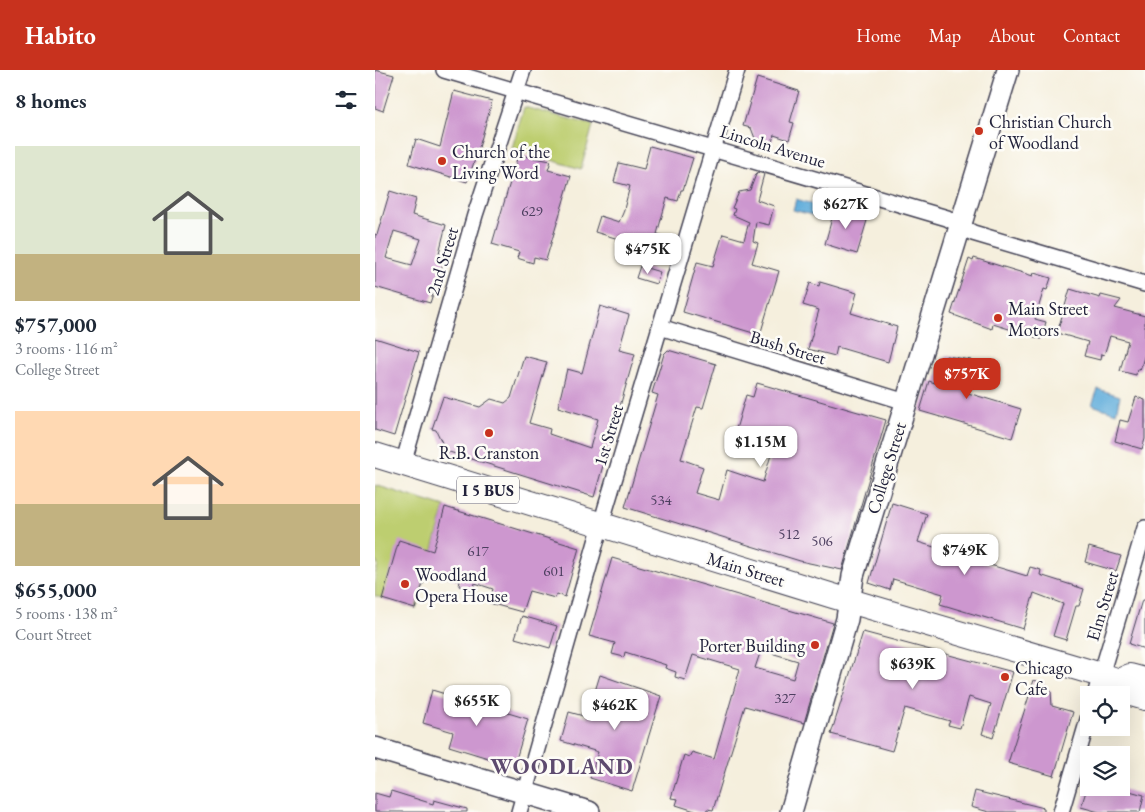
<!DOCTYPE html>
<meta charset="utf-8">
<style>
body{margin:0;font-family:"EB Garamond",serif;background:#f2f2f3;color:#1f2937;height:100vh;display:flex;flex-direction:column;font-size:19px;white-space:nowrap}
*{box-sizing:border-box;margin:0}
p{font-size:16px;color:#747a83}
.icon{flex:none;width:28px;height:28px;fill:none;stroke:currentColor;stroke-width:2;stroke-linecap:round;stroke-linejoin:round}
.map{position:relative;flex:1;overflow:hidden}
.sheet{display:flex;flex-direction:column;background:#fff;width:375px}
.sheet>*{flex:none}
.tools{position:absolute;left:705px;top:616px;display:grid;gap:10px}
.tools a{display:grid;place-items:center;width:50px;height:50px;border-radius:0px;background:#fff;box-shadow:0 5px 20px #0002;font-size:25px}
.price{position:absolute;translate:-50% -42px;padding:0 11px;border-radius:10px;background:#fff;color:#222;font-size:16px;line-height:32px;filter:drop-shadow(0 1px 2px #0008)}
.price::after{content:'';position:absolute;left:50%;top:30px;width:15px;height:11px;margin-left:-8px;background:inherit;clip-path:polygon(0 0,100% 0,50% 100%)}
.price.current{background:#c8321e;color:#fff}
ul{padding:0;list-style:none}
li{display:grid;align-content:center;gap:10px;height:265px;padding:0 15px}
li span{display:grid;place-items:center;height:155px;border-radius:0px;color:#555}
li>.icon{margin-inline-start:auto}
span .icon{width:90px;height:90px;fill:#fffc;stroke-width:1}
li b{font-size:21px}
h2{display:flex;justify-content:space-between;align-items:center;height:60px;padding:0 15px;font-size:21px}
header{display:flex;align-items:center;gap:30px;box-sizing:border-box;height:70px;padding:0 25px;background:#c8321e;color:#fff}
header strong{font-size:24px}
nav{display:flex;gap:28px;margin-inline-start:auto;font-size:18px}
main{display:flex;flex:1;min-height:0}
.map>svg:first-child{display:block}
.green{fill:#bdce70;stroke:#707856}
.water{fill:#64afdc;stroke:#43688c}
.building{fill:#cd97cf;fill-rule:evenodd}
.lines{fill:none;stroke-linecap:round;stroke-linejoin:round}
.street-casing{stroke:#424153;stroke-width:18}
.secondary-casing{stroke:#424153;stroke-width:24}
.primary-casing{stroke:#424153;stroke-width:26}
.street{stroke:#fff;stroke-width:15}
.secondary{stroke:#fff;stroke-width:21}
.primary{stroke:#fff;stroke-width:24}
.poi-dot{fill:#c8321e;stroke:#fdfcf7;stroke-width:2}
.labels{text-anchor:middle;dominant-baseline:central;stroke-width:5;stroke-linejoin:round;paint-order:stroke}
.number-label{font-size:15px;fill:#4d3f60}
.shield{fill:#fdfcf7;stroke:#646373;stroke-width:1}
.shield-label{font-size:16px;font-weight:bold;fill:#22223b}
.poi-label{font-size:18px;fill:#22223b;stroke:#fdfcf7;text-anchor:start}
.street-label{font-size:18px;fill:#22223b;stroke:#fdfcf7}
.district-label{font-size:22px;font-weight:bold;letter-spacing:1px;fill:#5e4b6f;stroke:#fdfcf7}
</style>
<header>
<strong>Habito</strong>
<nav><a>Home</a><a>Map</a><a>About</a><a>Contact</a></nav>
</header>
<main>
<section class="sheet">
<h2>8 homes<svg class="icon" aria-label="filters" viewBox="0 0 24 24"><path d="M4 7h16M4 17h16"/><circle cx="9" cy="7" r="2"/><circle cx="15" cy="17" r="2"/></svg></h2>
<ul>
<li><span style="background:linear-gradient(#dfe7d0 70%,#c2b280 0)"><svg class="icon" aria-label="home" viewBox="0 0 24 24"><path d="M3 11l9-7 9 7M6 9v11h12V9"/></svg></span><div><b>$757,000</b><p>3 rooms · 116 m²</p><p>College Street</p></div></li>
<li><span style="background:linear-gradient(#ffd9b3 60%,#c2b280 0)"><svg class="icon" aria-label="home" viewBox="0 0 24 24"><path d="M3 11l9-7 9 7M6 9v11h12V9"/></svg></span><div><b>$655,000</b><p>5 rooms · 138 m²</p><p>Court Street</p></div></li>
</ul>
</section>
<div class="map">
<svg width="770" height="742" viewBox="0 0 770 742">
<rect width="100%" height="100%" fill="#fdfcf7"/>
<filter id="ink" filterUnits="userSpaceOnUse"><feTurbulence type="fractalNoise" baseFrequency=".02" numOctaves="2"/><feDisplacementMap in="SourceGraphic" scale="10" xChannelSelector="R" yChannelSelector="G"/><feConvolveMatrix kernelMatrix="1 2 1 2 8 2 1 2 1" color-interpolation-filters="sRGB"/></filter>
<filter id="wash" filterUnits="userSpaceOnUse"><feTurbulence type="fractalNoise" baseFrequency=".0096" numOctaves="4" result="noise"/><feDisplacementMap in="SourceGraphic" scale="20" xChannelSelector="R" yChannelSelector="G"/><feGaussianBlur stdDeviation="1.12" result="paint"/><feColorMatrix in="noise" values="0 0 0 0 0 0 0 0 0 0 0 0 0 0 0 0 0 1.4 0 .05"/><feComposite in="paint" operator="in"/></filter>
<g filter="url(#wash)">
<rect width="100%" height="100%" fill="#f5efdd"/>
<g class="green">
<path d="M149,37l69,18 -12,44 -69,-21z"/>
<path d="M0,415l70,22 -29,102 -41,-13v-21l3,-10 -3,-6z"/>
</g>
<g class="water">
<path d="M421,129l26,8 -3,10 -26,-7z"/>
<path d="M723,319l22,7 -4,17 -24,-8z"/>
</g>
<g id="blocks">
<g class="building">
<path d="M0,0l19,5 -11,36 -8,-3z"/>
<path d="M382,8l42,13 -9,31 4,1 -5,17 -15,-5 -3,11 -15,-5 -5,-13 -8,-2z"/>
<path d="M79,21l38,10 -14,50 -11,31 -58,-18 7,-25 24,8z"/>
<path d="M275,76l43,12 -10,32h-2l-3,11 -11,-3 -10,36 13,4 -4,15 -71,-21 5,-16 19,6 4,-9 7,-27 -16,-4 5,-19 25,6z"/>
<path d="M143,85l33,6 -3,9 23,6 -25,84 -12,-3 -1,6 -16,-5 2,-6 -27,-8z"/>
<path d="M382,102l7,2 -7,26 17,6 -5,19 -13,-3 -3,19 5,2 -6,20 27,8 -19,64 -77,-23 14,-50 16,4 10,-32 21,6 5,-18 -16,-7 2,-6 -3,-1 7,-16 11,-2z"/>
<path d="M15,121l26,8 -4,16 34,10 -7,28 7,2 -16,48 -55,-16v-53l2,1zM19,161l27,8 -9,26 -26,-7z"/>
<path d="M460,137l33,10 -11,37 -32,-10z"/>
<path d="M599,188l59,18 1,-3 17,5 -4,12 -3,-1 -9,30 11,3 -5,17 -48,-15 -1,5 -41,-15 18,-55 4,2z"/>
<path d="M265,196l20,6 -4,12 -20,-6z"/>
<path d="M445,212l37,11 -6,20 46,14 -9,35 -51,-15 -2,9 -27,-7 11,-39 -16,-5 7,-22 9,3z"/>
<path d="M695,219l30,9 1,-3 20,5 -6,8 30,8v38l-5,16 -3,-1 -1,6 -16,-4 8,-30 -18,-5 -6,19 -3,-1 -1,6 -16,-4 4,-14 -31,-9z"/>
<path d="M225,236l29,9 -10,35 16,4 -41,143 -148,-46 -10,-21 -4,-1 11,-32 37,10 11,-8 14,4 6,-5 13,-42 23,6 -18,61 21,6 -1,5 41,14 8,-29 -40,-12 9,-38 15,4z"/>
<path d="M0,268l44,14 -25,84 -19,-6z"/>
<path d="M293,280l48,14 -13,44 -6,-1 -16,52 22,8 -8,26 24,7 8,-30 36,12 10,-34 -39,-12 12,-41 7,2 4,-14 129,37 -44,150 -42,-9 -175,-54 33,-112 -6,-2 12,-39z"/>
<path d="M571,286l25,4 -1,4 6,2 -8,27 53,16 -9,29 -92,-27 9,-30 6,2 6,-21 2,1z"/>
<path d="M761,327l9,3v39l-3,10 -27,-8 5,-21 8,2z"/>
<path d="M517,433l35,11 -9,28 29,9 4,-12 16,5 -2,10 13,4 -1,3 50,15 3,-9 11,3 -1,5 44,14 -5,17h-3l-10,34 -13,-4 10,-32 -29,-11 -11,36 -83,-25 3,-10 -50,-15 -3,11 -21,-7z"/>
<path d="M70,437l134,41 -14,49 -8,-3 -2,4 -26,-7 -7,21 -33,-9 4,-14 -18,-6 -2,7 -14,-4 1,-5 -33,-10 -12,38 -33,-10 17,-59 34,11z"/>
<path d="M714,477l32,9 -5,15 -31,-9z"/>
<path d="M237,488l221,65 -29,100 -59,-17 -32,104 -6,-1 -1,3h-8l-22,-7 2,-6 -7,-1 13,-43 5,2 3,-5 22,7 26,-90 -47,-14 -8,25 -10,-3 1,-5 -11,-4 1,-3 -41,-13 -1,5 -12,-3 3,-11 -26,-7zM386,580l37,11 -5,18 -38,-11z"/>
<path d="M767,530h3v49l-16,-5z"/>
<path d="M147,546l35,10 -7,22 -35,-10z"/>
<path d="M488,562l150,40 -20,66 -11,-4 9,-30 -22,-7 -9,31 -12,-3 2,-4 -45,-13 -13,43 -61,-17z"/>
<path d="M225,605l61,21 -29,95 -42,-13 8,-26 -37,-11 8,-29 18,5z"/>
<path d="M659,610l11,4 -1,5 7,2 1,15 21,6 -19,64 -46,-13z"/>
<path d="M57,620l96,29 -14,47 -65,-20 4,-14 -30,-9z"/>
<path d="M712,718h32l25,7 -4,17h-41l-18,-5z"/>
<path d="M16,721l42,13 1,-4 33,9v3h-92v-19l14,4z"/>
<path d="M600,721l69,17v4h-55l-18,-5z"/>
</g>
</g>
</g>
<g filter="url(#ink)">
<use href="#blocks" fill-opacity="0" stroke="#424153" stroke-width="1"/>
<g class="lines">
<g class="street-casing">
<g id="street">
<path d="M69,0l503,148 26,15 172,51"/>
<path d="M285,257l246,75"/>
<path d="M28,394l72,-249 48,-145"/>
<path d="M720,625l50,-167"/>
<path d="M144,742l87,-305 131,-437"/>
<path d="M686,742l28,-96"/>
</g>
</g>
<g class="secondary-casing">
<g id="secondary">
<path d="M0,678l214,64"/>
<path d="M416,742l56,-193 6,-43 155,-506"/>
</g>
</g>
<g class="primary-casing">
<g id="primary">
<path d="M0,385l458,141 268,79 18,6 9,12 17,5"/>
<path d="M744,611l11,-5 15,4"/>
</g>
</g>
<use href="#street" class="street"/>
<use href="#secondary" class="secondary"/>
<use href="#primary" class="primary"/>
</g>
</g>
<g class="poi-dot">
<circle cx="604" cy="61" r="5"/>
<circle cx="67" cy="91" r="5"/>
<circle cx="623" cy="248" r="5"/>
<circle cx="114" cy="363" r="5"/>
<circle cx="30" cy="514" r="5"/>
<circle cx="440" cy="575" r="5"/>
<circle cx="630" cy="607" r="5"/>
</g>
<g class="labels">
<g class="number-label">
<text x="157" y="140">629</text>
<text x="286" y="429">534</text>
<text x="414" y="463">512</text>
<text x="447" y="470">506</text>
<text x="103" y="480">617</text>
<text x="179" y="500">601</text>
<text x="410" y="627">327</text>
</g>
<rect class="shield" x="82" y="406.5" width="62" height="27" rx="4"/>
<g class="shield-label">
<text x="113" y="420">I 5 BUS</text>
</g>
<g class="poi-label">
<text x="614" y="51">Christian Church<tspan x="614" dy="21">of Woodland</tspan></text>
<text x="77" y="81">Church of the<tspan x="77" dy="21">Living Word</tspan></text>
<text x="633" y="238">Main Street<tspan x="633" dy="21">Motors</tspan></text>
<text x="114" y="382" text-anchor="middle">R.B. Cranston</text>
<text x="40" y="504">Woodland<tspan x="40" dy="21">Opera House</tspan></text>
<text x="430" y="575" text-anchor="end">Porter Building</text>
<text x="640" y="597">Chicago<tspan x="640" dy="21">Cafe</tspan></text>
</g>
<g class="street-label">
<text transform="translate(398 76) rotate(17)">Lincoln Avenue</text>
<text transform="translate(67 191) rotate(-73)">2nd Street</text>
<text transform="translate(413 277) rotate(17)">Bush Street</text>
<text transform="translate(233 365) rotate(-73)">1st Street</text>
<text transform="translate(511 398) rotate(-73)">College Street</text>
<text transform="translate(371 499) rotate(17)">Main Street</text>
<text transform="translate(727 536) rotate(-73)">Elm Street</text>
</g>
<g class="district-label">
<text x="187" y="696">WOODLAND</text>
</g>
</g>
</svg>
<div class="tools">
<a><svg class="icon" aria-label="locate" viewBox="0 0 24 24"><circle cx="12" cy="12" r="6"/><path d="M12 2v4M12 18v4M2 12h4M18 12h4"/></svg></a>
<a><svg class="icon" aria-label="layers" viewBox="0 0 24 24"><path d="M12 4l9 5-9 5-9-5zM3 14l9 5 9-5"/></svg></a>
</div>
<b class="price" style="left:471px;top:160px">$627K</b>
<b class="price" style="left:273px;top:205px">$475K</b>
<b class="price current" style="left:592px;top:330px">$757K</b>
<b class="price" style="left:386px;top:398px">$1.15M</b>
<b class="price" style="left:590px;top:506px">$749K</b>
<b class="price" style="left:538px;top:620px">$639K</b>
<b class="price" style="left:102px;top:657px">$655K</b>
<b class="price" style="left:240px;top:661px">$462K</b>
</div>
</main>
